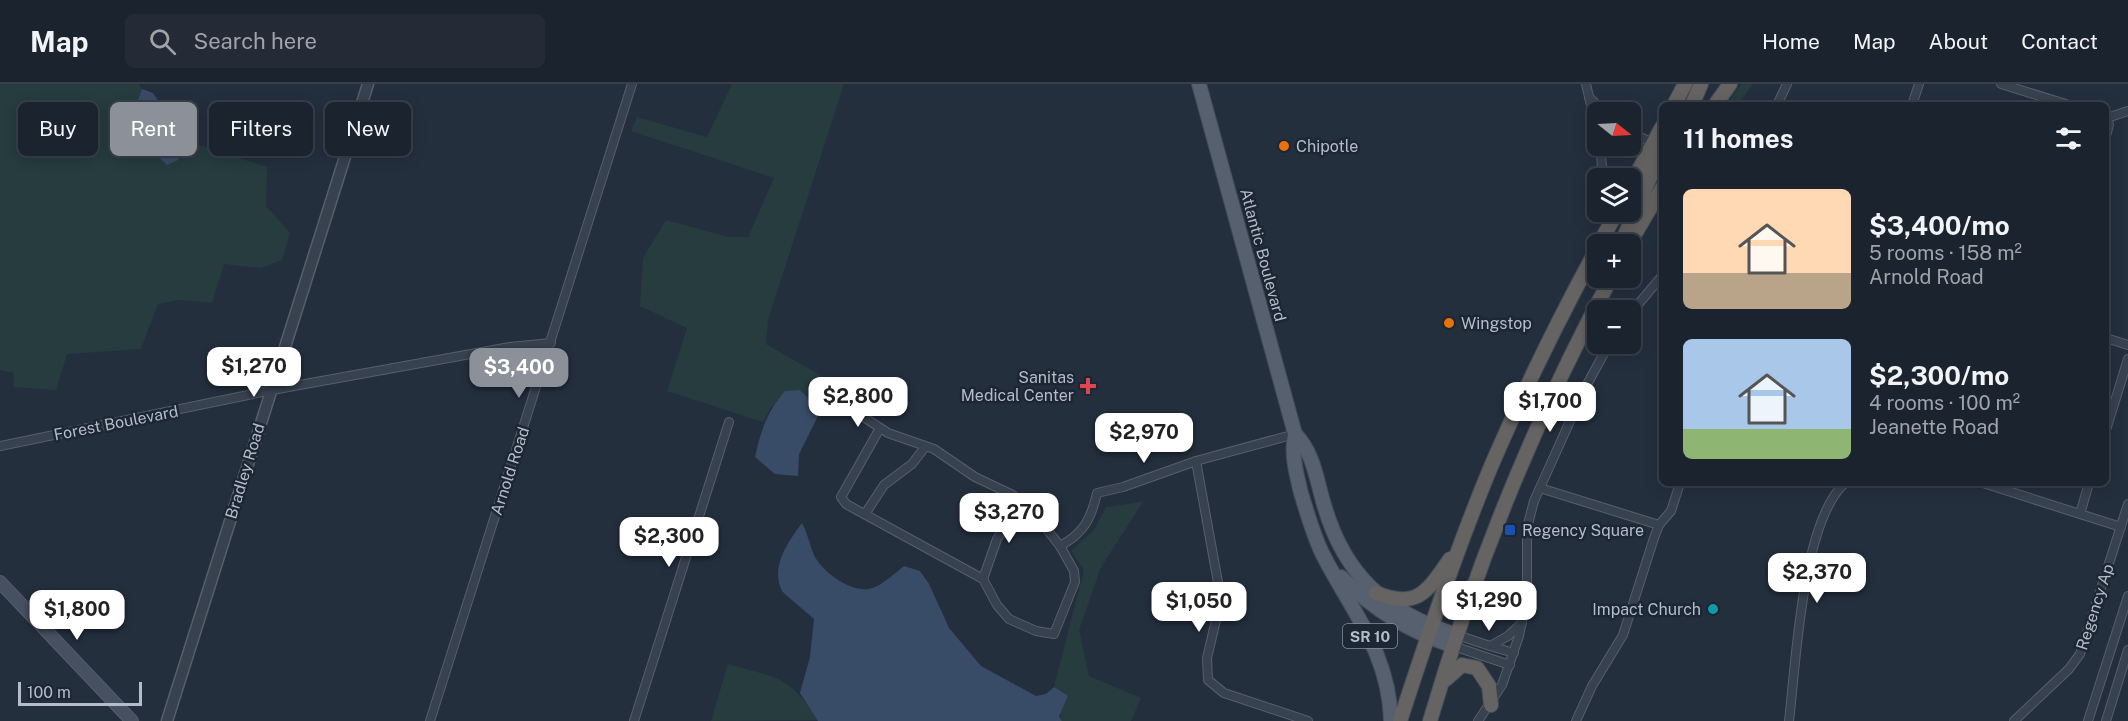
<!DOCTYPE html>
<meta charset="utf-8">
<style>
body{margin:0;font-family:"Public Sans",sans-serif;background:#242b36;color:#f1f3f6;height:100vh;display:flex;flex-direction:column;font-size:22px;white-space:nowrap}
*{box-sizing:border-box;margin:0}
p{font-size:20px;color:#a0a4aa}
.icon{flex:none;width:33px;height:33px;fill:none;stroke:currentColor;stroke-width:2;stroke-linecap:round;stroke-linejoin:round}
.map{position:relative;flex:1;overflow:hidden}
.details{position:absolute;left:1659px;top:18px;width:450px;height:384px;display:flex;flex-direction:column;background:#1b232e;border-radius:9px;box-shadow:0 3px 15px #0003,0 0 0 2px #39404a}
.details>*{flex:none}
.banner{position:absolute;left:18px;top:18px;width:570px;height:54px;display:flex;gap:12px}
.needle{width:39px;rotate:108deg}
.controls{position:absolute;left:1587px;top:18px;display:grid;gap:12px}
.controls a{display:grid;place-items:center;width:54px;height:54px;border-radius:9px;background:#1b232e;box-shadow:0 3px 15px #0003,0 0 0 2px #39404a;font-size:30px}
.scale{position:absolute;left:18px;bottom:15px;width:124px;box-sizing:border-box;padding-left:6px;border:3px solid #b4bcc9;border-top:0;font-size:16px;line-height:21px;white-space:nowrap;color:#b4bcc9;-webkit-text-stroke:4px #1d2633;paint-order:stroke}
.price{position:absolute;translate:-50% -51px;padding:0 14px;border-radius:12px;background:#fff;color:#222;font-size:20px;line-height:39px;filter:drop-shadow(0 2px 3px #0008)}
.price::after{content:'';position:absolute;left:50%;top:36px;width:18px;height:14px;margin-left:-9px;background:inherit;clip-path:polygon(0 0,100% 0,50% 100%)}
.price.on{background:#8c9099;color:#fff}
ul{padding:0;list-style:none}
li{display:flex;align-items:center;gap:18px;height:150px;padding:0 24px}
li span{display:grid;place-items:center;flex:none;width:168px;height:120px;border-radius:9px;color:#555}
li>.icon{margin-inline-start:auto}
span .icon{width:72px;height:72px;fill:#fffc;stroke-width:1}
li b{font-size:26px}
h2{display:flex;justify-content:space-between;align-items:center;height:72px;padding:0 24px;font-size:26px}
.pill{padding:0 21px;border-radius:9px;background:#1b232e;box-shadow:0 3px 15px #0003,0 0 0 2px #39404a;font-size:21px;line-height:54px}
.pill.on{background:#8c9099;color:#fff}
header{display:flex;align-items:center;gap:36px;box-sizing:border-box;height:84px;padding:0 30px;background:#1b232e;border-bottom:2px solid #39404a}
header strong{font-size:28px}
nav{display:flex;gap:33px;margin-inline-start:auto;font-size:21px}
.search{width:420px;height:54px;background:#242b36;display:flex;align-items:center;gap:15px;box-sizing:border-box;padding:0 21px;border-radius:9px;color:#a0a4aa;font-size:22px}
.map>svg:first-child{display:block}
.green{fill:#263c3f}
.water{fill:#394c67}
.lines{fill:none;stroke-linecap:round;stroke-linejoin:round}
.minor-casing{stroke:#565f6c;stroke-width:10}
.tertiary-casing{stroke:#565f6c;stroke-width:13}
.secondary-casing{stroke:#565f6c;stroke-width:14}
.primary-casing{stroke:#414a57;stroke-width:16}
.trunk-casing{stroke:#434c59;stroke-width:16}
.minor{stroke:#38414e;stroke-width:8}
.tertiary{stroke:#38414e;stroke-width:10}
.secondary{stroke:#465061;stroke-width:12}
.primary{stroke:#56606e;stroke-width:14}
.trunk{stroke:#656462;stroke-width:14}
.food-dot{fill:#e8710a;stroke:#1d2633;stroke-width:2}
.health-dot{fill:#e0444e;stroke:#1d2633;stroke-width:2}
.transit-dot{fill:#1a4fb4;stroke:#1d2633;stroke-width:2}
.culture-dot{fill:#0f9aa8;stroke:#1d2633;stroke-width:2}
.labels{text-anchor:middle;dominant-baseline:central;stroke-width:5;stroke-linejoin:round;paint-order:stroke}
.shield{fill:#1d2633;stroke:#878f9c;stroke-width:1.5}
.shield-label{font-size:15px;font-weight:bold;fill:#b4bcc9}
.poi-label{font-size:16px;fill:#b4bcc9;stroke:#1d2633;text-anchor:start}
.street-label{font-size:16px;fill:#b4bcc9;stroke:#1d2633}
</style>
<header>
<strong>Map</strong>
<div class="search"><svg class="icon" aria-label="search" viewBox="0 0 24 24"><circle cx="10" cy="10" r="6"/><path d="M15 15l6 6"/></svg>Search here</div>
<nav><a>Home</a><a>Map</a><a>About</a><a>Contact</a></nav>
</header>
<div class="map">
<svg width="2128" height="637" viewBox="0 0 2128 637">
<rect width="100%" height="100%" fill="#242f3e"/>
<g class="green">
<path d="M0,0h139l3,5 -6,16 42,55 7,-20 82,27 -1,39 24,27 -8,27 -21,8 -37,-4 -12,39 -33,-3 -21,4 -17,45 -74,5 -11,36 -42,-3v-14l-14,-3z"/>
<path d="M732,0h112l-76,236 -2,24 80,46 -9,14 -16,6 -21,-20 -29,17 -8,15 -96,-31 20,-63 -47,-22 3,-48 23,-38 63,17h19l26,-59 -143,-47 6,-14 70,20z"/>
<path d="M1741,0h12l-15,21h-11z"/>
<path d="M1143,418l-42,65 -22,63 10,46 52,22 -10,23h-69l-8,-34 30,-117 -13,-19 23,-21 12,-23z"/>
<path d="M728,580c51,15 59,10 91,56l-108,1z"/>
</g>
<g class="water">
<path d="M142,5l11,4 32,47 -7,20 -11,5 -48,-46 6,-11 11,-3z"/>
<path d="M800,306l21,20 -22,44 -1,22 -23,-2 -20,-17c6,-27 12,-45 30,-66z"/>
<path d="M802,439c6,11 8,24 13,34 9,16 35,35 54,32 13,-3 26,-16 35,-23l16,5 9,13 20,44 32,38 55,30 10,-2 8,-7 14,9 -9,20 3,5h-244l-18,-28 10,-36 4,-38c-5,-5 -30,-25 -32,-28 -12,-24 6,-49 20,-68z"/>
</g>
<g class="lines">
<g class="minor-casing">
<g id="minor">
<path d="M1586,0l3,13 15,15"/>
<path d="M2001,0l68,21"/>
<path d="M1589,13l9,36"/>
<path d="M1777,21l10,-21"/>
<path d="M1912,21l7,-21"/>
<path d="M1630,48l27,13"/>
<path d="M2106,52l3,-11 -2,-7 21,-7"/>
<path d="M1590,102l12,-20 -2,-20"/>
<path d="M1630,230l32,-38"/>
<path d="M2106,254l22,7"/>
<path d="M850,324l38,25 46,16 41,28 38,18 28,27 19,24 14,25 1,11 -21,52 -18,-3 -27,-12 -12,-14 -14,-26 -137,-75 -5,-7 39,-69"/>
<path d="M2106,346l22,-71"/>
<path d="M0,362l272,-56 238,-43 41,-4"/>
<path d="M1196,377l25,138 -14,59 1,22 16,13 84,28"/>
<path d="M1983,399l97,31 9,-31"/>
<path d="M1540,404l119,37"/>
<path d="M865,430l19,-29 28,-21 13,-17"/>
<path d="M2080,430l41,13"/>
<path d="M1060,462c24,-13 31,-27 37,-53l26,-6 73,-26 99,-27"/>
<path d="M983,495l14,-40 24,-38"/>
<path d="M1457,551l33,11 18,-10 14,-13"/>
<path d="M1453,562l57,19"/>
<path d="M1490,562l24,7"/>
<path d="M430,637l202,-637"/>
<path d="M634,637l95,-299"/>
<path d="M1478,637l24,-36 17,-49 8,-41v-67l7,-27 50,-111 25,-46"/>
<path d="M1576,637l16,-35 31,-51 31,-97 5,-13 12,-14 9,-28"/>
<path d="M1789,637c7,-58 13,-200 56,-238"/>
<path d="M2014,637l55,-52 11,-15 48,-150"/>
<path d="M2088,637l40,-125"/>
<path d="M2106,637l22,-71"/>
</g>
</g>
<g class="tertiary-casing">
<path id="tertiary" d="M167,637l201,-637"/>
</g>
<g class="secondary-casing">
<path id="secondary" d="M0,498l132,139"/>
</g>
<g class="primary-casing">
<g id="primary">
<path d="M1199,0l96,350c-4,21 1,38 6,59 6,20 12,41 21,60 30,59 67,99 69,168"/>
<path d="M1295,350c18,18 21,43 28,67 20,74 62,111 134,134"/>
<path d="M1341,493c34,34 68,54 112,69"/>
</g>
</g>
<g class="trunk-casing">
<g id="trunk">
<path d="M1674,21l11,-21"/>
<path d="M1692,21l9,-21"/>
<path d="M1715,21l15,-21"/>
<path d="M1630,102l32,-59"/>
<path d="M1599,160l18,-32"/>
<path d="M1621,160l41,-94"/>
<path d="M1629,160l33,-56"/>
<path d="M1474,500l4,20c17,19 34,3 49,-9"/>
<path d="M1376,509c41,17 52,-2 74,-34"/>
<path d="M1445,596l17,-15 15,3 12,18 2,19"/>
<path d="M1400,637c28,-86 57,-173 92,-257 32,-74 67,-146 106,-217"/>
<path d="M1430,637c45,-154 105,-302 181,-443"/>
</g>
</g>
<use href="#minor" class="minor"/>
<use href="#tertiary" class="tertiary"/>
<use href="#secondary" class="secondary"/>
<use href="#primary" class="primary"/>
<use href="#trunk" class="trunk"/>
</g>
<g class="food-dot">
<circle cx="1284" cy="62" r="6"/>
<circle cx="1449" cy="239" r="6"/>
</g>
<path class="health-dot" d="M1085 293h6v6h6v6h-6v6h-6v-6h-6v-6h6z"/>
<rect class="transit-dot" x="1504" y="440" width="12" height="12" rx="3"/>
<circle class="culture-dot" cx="1713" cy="525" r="6"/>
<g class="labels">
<rect class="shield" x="1343" y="540" width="54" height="24" rx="4.5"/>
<g class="shield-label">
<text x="1370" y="552">SR 10</text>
</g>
<g class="poi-label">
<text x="1296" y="62">Chipotle</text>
<text x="1461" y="239">Wingstop</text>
<text x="1074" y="293" text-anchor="end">Sanitas<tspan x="1074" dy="18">Medical Center</tspan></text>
<text x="1522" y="446">Regency Square</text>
<text x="1701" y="525" text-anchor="end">Impact Church</text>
</g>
<g class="street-label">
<text transform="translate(1263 171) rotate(75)">Atlantic Boulevard</text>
<text transform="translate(116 339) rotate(-11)">Forest Boulevard</text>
<text transform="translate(245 387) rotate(-73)">Bradley Road</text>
<text transform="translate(510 387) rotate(-72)">Arnold Road</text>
<text transform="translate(2095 523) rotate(-72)">Regency Ap</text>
</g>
</g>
</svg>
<div class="controls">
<a><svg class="needle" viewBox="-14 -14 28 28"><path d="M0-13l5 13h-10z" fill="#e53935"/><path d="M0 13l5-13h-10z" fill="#a0a4aa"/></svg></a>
<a><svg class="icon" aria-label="layers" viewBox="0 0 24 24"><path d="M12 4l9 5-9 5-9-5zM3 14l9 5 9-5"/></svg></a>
<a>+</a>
<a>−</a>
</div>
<div class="scale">100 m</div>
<b class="price" style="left:254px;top:314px">$1,270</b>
<b class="price on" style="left:519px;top:315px">$3,400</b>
<b class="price" style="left:858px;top:344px">$2,800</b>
<b class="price" style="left:1550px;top:349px">$1,700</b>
<b class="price" style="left:1144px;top:380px">$2,970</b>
<b class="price" style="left:1009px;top:460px">$3,270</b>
<b class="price" style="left:669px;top:484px">$2,300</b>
<b class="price" style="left:1817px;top:520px">$2,370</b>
<b class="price" style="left:1489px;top:548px">$1,290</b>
<b class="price" style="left:1199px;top:549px">$1,050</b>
<b class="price" style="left:77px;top:557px">$1,800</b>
<div class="banner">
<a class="pill">Buy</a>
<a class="pill on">Rent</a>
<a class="pill">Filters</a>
<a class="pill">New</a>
</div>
<section class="details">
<h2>11 homes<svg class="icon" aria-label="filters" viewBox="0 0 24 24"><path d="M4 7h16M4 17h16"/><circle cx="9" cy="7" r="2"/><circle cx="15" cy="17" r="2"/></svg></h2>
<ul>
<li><span style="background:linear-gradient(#ffd9b3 70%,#b9a48a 0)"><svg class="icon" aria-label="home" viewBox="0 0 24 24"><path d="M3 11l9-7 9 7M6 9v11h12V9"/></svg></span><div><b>$3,400/mo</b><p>5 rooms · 158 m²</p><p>Arnold Road</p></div></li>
<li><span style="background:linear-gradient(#a9c7e8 75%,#8fb573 0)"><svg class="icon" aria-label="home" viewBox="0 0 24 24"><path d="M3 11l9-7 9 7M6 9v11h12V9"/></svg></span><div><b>$2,300/mo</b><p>4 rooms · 100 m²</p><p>Jeanette Road</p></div></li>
</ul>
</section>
</div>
